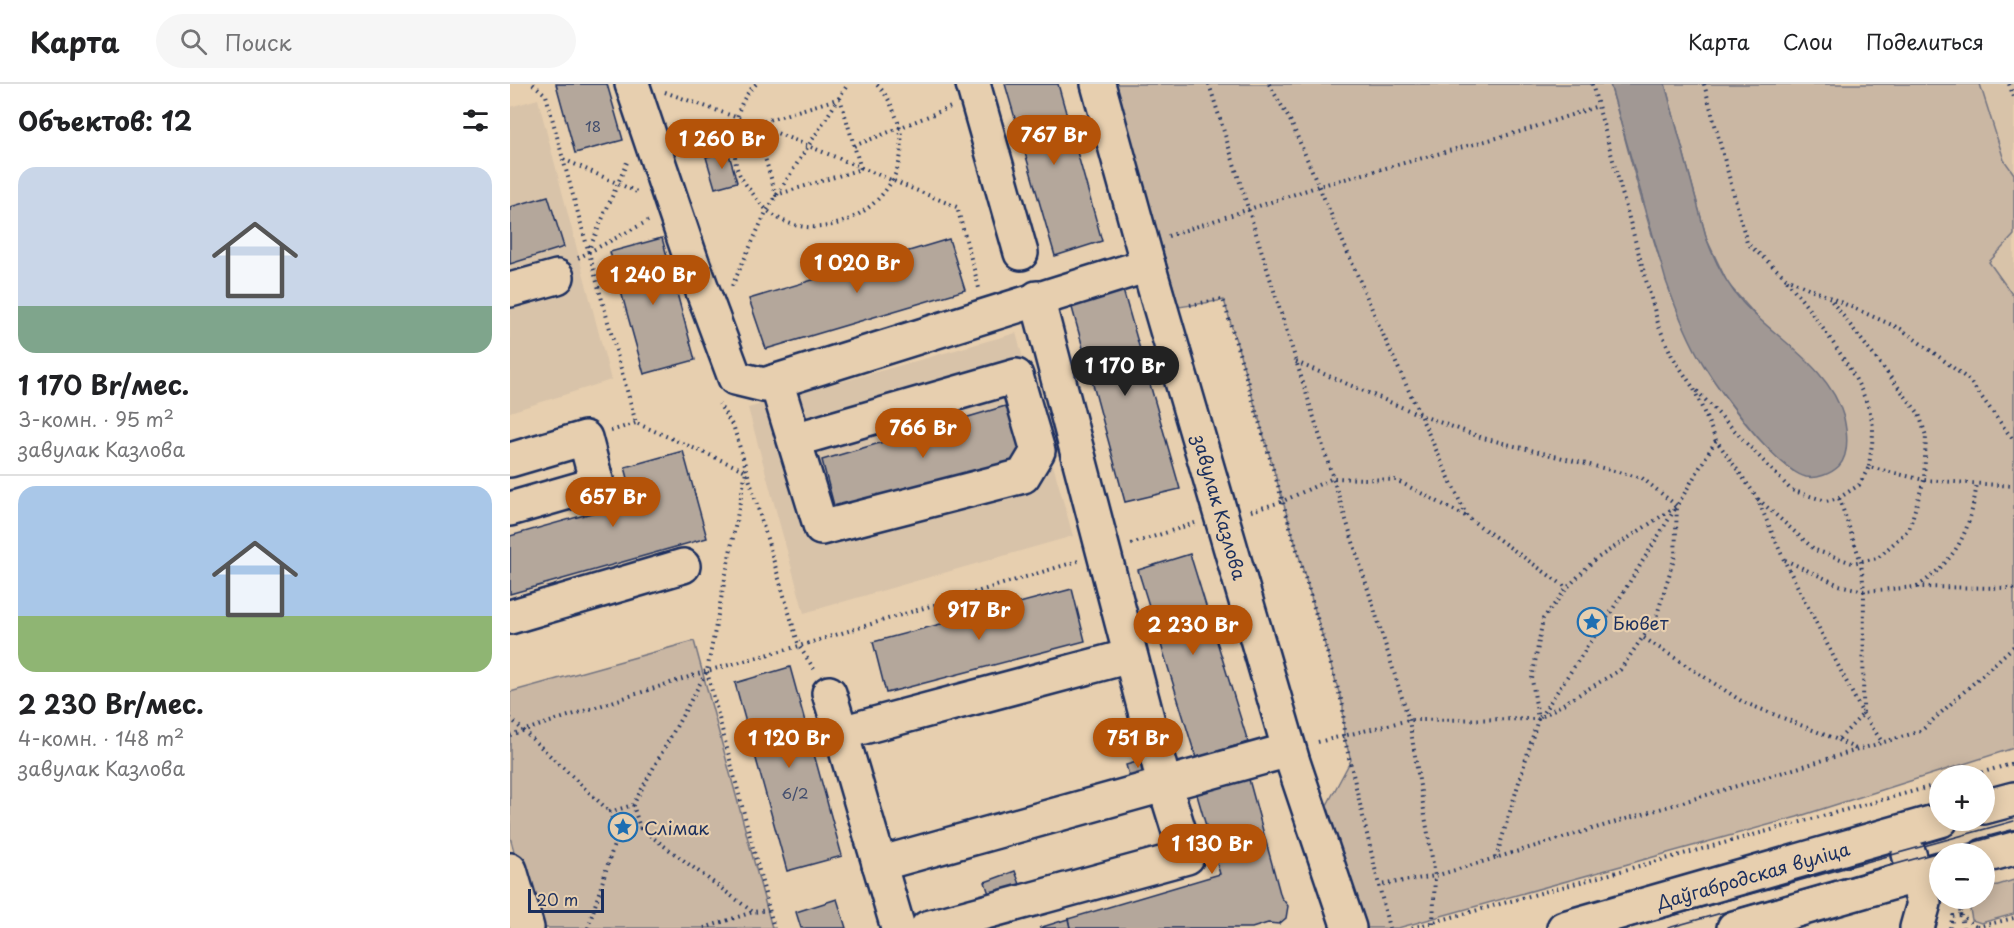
<!DOCTYPE html>
<html lang="ru">
<meta charset="utf-8">
<style>
body{margin:0;font-family:"Playpen Sans",sans-serif;background:#f6f6f6;color:#202124;height:100vh;display:flex;flex-direction:column;font-size:22px;white-space:nowrap}
*{box-sizing:border-box;margin:0}
p{font-size:20px;color:#757577}
.icon{flex:none;width:33px;height:33px;fill:none;stroke:currentColor;stroke-width:2;stroke-linecap:round;stroke-linejoin:round}
.map{position:relative;flex:1;overflow:hidden}
.sheet{display:flex;flex-direction:column;background:#fff;width:510px}
.sheet>*{flex:none}
.buttons{position:absolute;left:1419px;top:681px;display:grid;gap:12px}
.buttons a{display:grid;place-items:center;width:66px;height:66px;border-radius:50%;background:#fff;box-shadow:0 3px 15px #0003;font-size:30px}
.scale{position:absolute;left:18px;bottom:15px;width:76px;box-sizing:border-box;padding-left:6px;border:3px solid #1b2f5e;border-top:0;font-size:16px;line-height:21px;white-space:nowrap;color:#1b2f5e;-webkit-text-stroke:4px #e7cfaf;paint-order:stroke}
.price{position:absolute;translate:-50% -51px;padding:0 14px;border-radius:21px;background:#b45309;color:#fff;font-size:20px;line-height:39px;filter:drop-shadow(0 2px 3px #0008)}
.price::after{content:'';position:absolute;left:50%;top:36px;width:18px;height:14px;margin-left:-9px;background:inherit;clip-path:polygon(0 0,100% 0,50% 100%)}
.price.selected{background:#222;color:#fff}
ul{padding:0;list-style:none}
li{display:grid;align-content:center;gap:12px;height:318px;padding:0 18px}
li+li{border-top:2px solid #e0e0e0}
li span{display:grid;place-items:center;height:186px;border-radius:18px;color:#555}
li>.icon{margin-inline-start:auto}
span .icon{width:108px;height:108px;fill:#fffc;stroke-width:1}
li b{font-size:26px}
h2{display:flex;justify-content:space-between;align-items:center;height:72px;padding:0 18px;font-size:26px}
header{display:flex;align-items:center;gap:36px;box-sizing:border-box;height:84px;padding:0 30px;background:#fff;border-bottom:2px solid #e0e0e0}
header strong{font-size:28px}
nav{display:flex;gap:33px;margin-inline-start:auto;font-size:21px}
.search{width:420px;height:54px;background:#f6f6f6;display:flex;align-items:center;gap:15px;box-sizing:border-box;padding:0 21px;border-radius:33px;color:#757577;font-size:22px}
main{display:flex;flex:1;min-height:0}
.map>svg:first-child{display:block}
.built{fill:#d8c3a9}
.green{fill:#cab7a3;stroke:#727380;stroke-width:1.5}
.water{fill:#a19894;stroke:#6b6e7e;stroke-width:1.5}
.building{fill:#b4a79b;stroke:#1b2f5e;stroke-width:1.5}
.lines{fill:none;stroke-linecap:round;stroke-linejoin:round}
.minor-casing{stroke:#1b2f5e;stroke-width:38}
.major-casing{stroke:#1b2f5e;stroke-width:38}
.path{stroke:#1b2f5e;stroke-width:4;stroke-dasharray:1.5 4.5;stroke-linecap:butt}
.minor{stroke:#e7cfaf;stroke-width:33}
.major{stroke:#e7cfaf;stroke-width:33}
.tram{stroke:#1b2f5e;stroke-width:1.5}
.labels{text-anchor:middle;dominant-baseline:central;stroke-width:4.5;stroke-linejoin:round;paint-order:stroke}
.number-label{font-size:15px;fill:#414d6d}
.street-label{font-size:18px;fill:#1b2f5e;stroke:#e7cfaf}
.poi-label{font-size:18px;fill:#1b2f5e;stroke:#e7cfaf;text-anchor:start}
</style>
<header>
<strong>Карта</strong>
<div class="search"><svg class="icon" aria-label="search" viewBox="0 0 24 24"><circle cx="10" cy="10" r="6"/><path d="M15 15l6 6"/></svg>Поиск</div>
<nav><a>Карта</a><a>Слои</a><a>Поделиться</a></nav>
</header>
<main>
<section class="sheet">
<h2>Объектов: 12<svg class="icon" aria-label="filters" viewBox="0 0 24 24"><path d="M4 7h16M4 17h16"/><circle cx="9" cy="7" r="2"/><circle cx="15" cy="17" r="2"/></svg></h2>
<ul>
<li><span style="background:linear-gradient(#c9d6e8 75%,#7fa58c 0)"><svg class="icon" aria-label="home" viewBox="0 0 24 24"><path d="M3 11l9-7 9 7M6 9v11h12V9"/></svg></span><div><b>1 170 Br/мес.</b><p>3-комн. · 95 m²</p><p>завулак Казлова</p></div></li>
<li><span style="background:linear-gradient(#a9c7e8 70%,#8fb573 0)"><svg class="icon" aria-label="home" viewBox="0 0 24 24"><path d="M3 11l9-7 9 7M6 9v11h12V9"/></svg></span><div><b>2 230 Br/мес.</b><p>4-комн. · 148 m²</p><p>завулак Казлова</p></div></li>
</ul>
</section>
<div class="map">
<svg width="1504" height="844" viewBox="0 0 1504 844">
<rect width="100%" height="100%" fill="#e7cfaf"/>
<filter id="ink" filterUnits="userSpaceOnUse"><feTurbulence type="fractalNoise" baseFrequency=".0167" numOctaves="2"/><feDisplacementMap in="SourceGraphic" scale="12" xChannelSelector="R" yChannelSelector="G"/><feConvolveMatrix kernelMatrix="1 2 1 2 8 2 1 2 1" color-interpolation-filters="sRGB"/></filter>
<g filter="url(#ink)">
<g class="built">
<path d="M1470,0h34v90l-10,-14z"/>
<path d="M28,15l73,281 -101,32v-305z"/>
<path d="M1504,151v62l-26,-35z"/>
<path d="M506,249l57,203 -269,77 -56,-205z"/>
</g>
<g class="green">
<path d="M605,0h495c39,137 66,292 183,387 24,-1 43,7 52,-20l-87,-133 -30,-34 -21,-44 -42,-156h315l24,76 10,14v61l-25,27 25,35v451l-217,69 -399,111h-34l-37,-123 24,-45 -7,-24 -1,-30 -119,-406 -45,7z"/>
<path d="M184,557l78,287h-237l-25,-91v-145z"/>
<path d="M1504,796v34l-33,9 -9,-3 -4,-21 16,-1 1,-9z"/>
</g>
<path class="water" d="M1100,0h55l42,156c9,24 19,44 36,63 33,36 87,64 101,115 3,14 6,36 -5,48 -8,8 -22,13 -33,11 -29,-7 -87,-87 -103,-113 -16,-26 -27,-55 -37,-83z"/>
<g class="building">
<path d="M46,0h51l16,56 -48,13z"/>
<path d="M495,0h53l44,157 -47,15z"/>
<path d="M218,67l9,31 -22,6 -9,-31z"/>
<path d="M38,112l16,51 -54,17v-57z"/>
<path d="M152,154l33,122 -51,14 -34,-122z"/>
<path d="M439,155l16,51 -199,59 -17,-50z"/>
<path d="M613,206l57,199 -55,13 -54,-198z"/>
<path d="M499,321l15,52 -188,56 -14,-53z"/>
<path d="M173,367l24,87 -197,56v-58l124,-35 -9,-34z"/>
<path d="M680,470l58,188 -52,16 -58,-188z"/>
<path d="M562,505l13,52 -199,52 -13,-51z"/>
<path d="M280,583l52,189 -55,15 -52,-188z"/>
<path d="M637,675l4,14 -21,6 -4,-14z"/>
<path d="M737,688l34,125 7,9 -2,12 -7,6 -11,-1 -16,5h-182l-2,-9 152,-45 -25,-86z"/>
<path d="M505,787l8,21 -31,11 -7,-21z"/>
<path d="M327,815l9,29h-45l-5,-16z"/>
<path d="M558,835l2,9h-31z"/>
</g>
<g class="lines">
<g class="minor-casing">
<g id="minor">
<path d="M122,0l60,178 43,116 29,7 384,-120"/>
<path d="M463,0l48,169"/>
<path d="M588,0l50,181 145,497 56,166"/>
<path d="M0,206l47,-13"/>
<path d="M266,297l45,147 202,-52 15,-25 -22,-75 -222,64"/>
<path d="M0,376l75,-22 12,46 -87,25"/>
<path d="M0,533l173,-51"/>
<path d="M319,609l12,40"/>
<path d="M369,780l410,-114"/>
<path d="M0,786l17,58"/>
<path d="M388,844l-57,-195 289,-77"/>
<path d="M417,844l260,-71 -23,-74 -127,-485"/>
</g>
</g>
<g class="major-casing">
<g id="major">
<path d="M1474,723l30,-8"/>
<path d="M1399,770l15,49 -7,25"/>
<path d="M1474,772l30,-8"/>
<path d="M1054,844l377,-108"/>
<path d="M1224,844l206,-59"/>
</g>
</g>
<g class="path">
<path d="M23,0l13,11 17,64 74,33"/>
<path d="M246,0c-22,21 -21,43 -21,71 0,19 11,29 21,43 53,72 175,-1 139,-84 -5,-12 -9,-21 -19,-30"/>
<path d="M699,0l200,636 26,156 -56,9"/>
<path d="M759,0l22,38 94,217 82,178 100,71"/>
<path d="M1082,0l67,243 13,29 22,33 22,51 40,56 28,64 79,154 20,29"/>
<path d="M1194,0l43,159 39,35 115,51 41,30 27,21 45,61"/>
<path d="M1499,0l5,13"/>
<path d="M155,8l90,32 202,83 22,81"/>
<path d="M330,14l21,71 -85,26 -21,-71z"/>
<path d="M344,62l97,-39"/>
<path d="M53,75l73,264 110,48 -39,200 -74,134 -23,7 7,23 23,-7 -7,-23"/>
<path d="M658,152l151,-50 207,-56 72,-24"/>
<path d="M78,168l40,-92"/>
<path d="M68,174l70,-37"/>
<path d="M1277,196c26,36 85,107 86,150 0,12 -3,25 -4,37"/>
<path d="M222,202l34,-74 82,-128"/>
<path d="M680,221l33,-6 120,407 1,30 45,192"/>
<path d="M786,278l124,53 63,23 159,40 35,28"/>
<path d="M1187,307l94,99 35,11 13,-3 20,-13 10,-18 55,13 90,6"/>
<path d="M101,347l25,-8"/>
<path d="M1248,415l57,51 37,13 26,-5 31,-29 15,-49 2,-44 -7,-22 -89,-115"/>
<path d="M741,427l30,-9 52,-24 63,2 71,37"/>
<path d="M621,460l64,-21"/>
<path d="M1275,476l54,25 25,6 53,-4 97,1"/>
<path d="M1407,503c41,-29 53,-55 60,-104"/>
<path d="M1134,554l99,64 95,38 25,-26 1,-123 -3,-29 -22,-64"/>
<path d="M304,585l-15,-23 279,-85"/>
<path d="M197,588l67,256"/>
<path d="M1030,633l71,-105 64,-103"/>
<path d="M0,634l100,94"/>
<path d="M0,651l197,-64 92,-25 -65,-218 -15,-24"/>
<path d="M1328,656l20,10"/>
<path d="M808,658l91,-22 129,-1 82,-49 36,-52 19,-62 2,-50"/>
<path d="M1460,692l44,-13"/>
<path d="M130,744l113,84"/>
<path d="M986,774l42,-139 -6,-40 11,-60 24,-31 26,-27 84,-55 39,-66"/>
<path d="M923,839l2,-47 486,-145 93,-85"/>
<path d="M1467,843l37,-9"/>
<path d="M78,844l29,-93"/>
<path d="M194,844l49,-16 15,-2"/>
<path d="M902,844l528,-144"/>
<path d="M1440,844l3,-12 8,-1 -3,-17"/>
<path d="M1453,844l-2,-13 16,13"/>
</g>
<use href="#minor" class="minor"/>
<use href="#major" class="major"/>
<g class="tram">
<path d="M1118,844l386,-107"/>
<path d="M1158,844l346,-97"/>
</g>
</g>
</g>
<defs>
<g id="sight-ring" transform="scale(1.5)"><circle r="9.5" fill="#e7cfaf" stroke="#1f6fb2" stroke-width="1.5"/><path d="M0-6L1.8-2.2L6-1.7L2.9 1.2L3.7 5.4L0 3.3L-3.7 5.4L-2.9 1.2L-6-1.7L-1.8-2.2Z" fill="#1f6fb2"/></g>
</defs>
<g fill-rule="evenodd">
<use href="#sight-ring" x="1082" y="538"/>
<use href="#sight-ring" x="113" y="743"/>
</g>
<g class="labels">
<g class="number-label">
<text x="83" y="41">18</text>
<text x="285" y="708">6/2</text>
</g>
<g class="street-label">
<text transform="translate(710 423) rotate(74)">завулак Казлова</text>
<text transform="translate(1243 791) rotate(-16)">Даўгабродская вуліца</text>
</g>
<g class="poi-label">
<text x="1103" y="538">Бювет</text>
<text x="134" y="743">Слімак</text>
</g>
</g>
</svg>
<div class="buttons">
<a>+</a>
<a>−</a>
</div>
<div class="scale">20 m</div>
<b class="price" style="left:544px;top:82px">767 Br</b>
<b class="price" style="left:212px;top:86px">1 260 Br</b>
<b class="price" style="left:347px;top:210px">1 020 Br</b>
<b class="price" style="left:143px;top:222px">1 240 Br</b>
<b class="price selected" style="left:615px;top:313px">1 170 Br</b>
<b class="price" style="left:413px;top:375px">766 Br</b>
<b class="price" style="left:103px;top:444px">657 Br</b>
<b class="price" style="left:469px;top:557px">917 Br</b>
<b class="price" style="left:683px;top:572px">2 230 Br</b>
<b class="price" style="left:279px;top:685px">1 120 Br</b>
<b class="price" style="left:628px;top:685px">751 Br</b>
<b class="price" style="left:702px;top:791px">1 130 Br</b>
</div>
</main>
